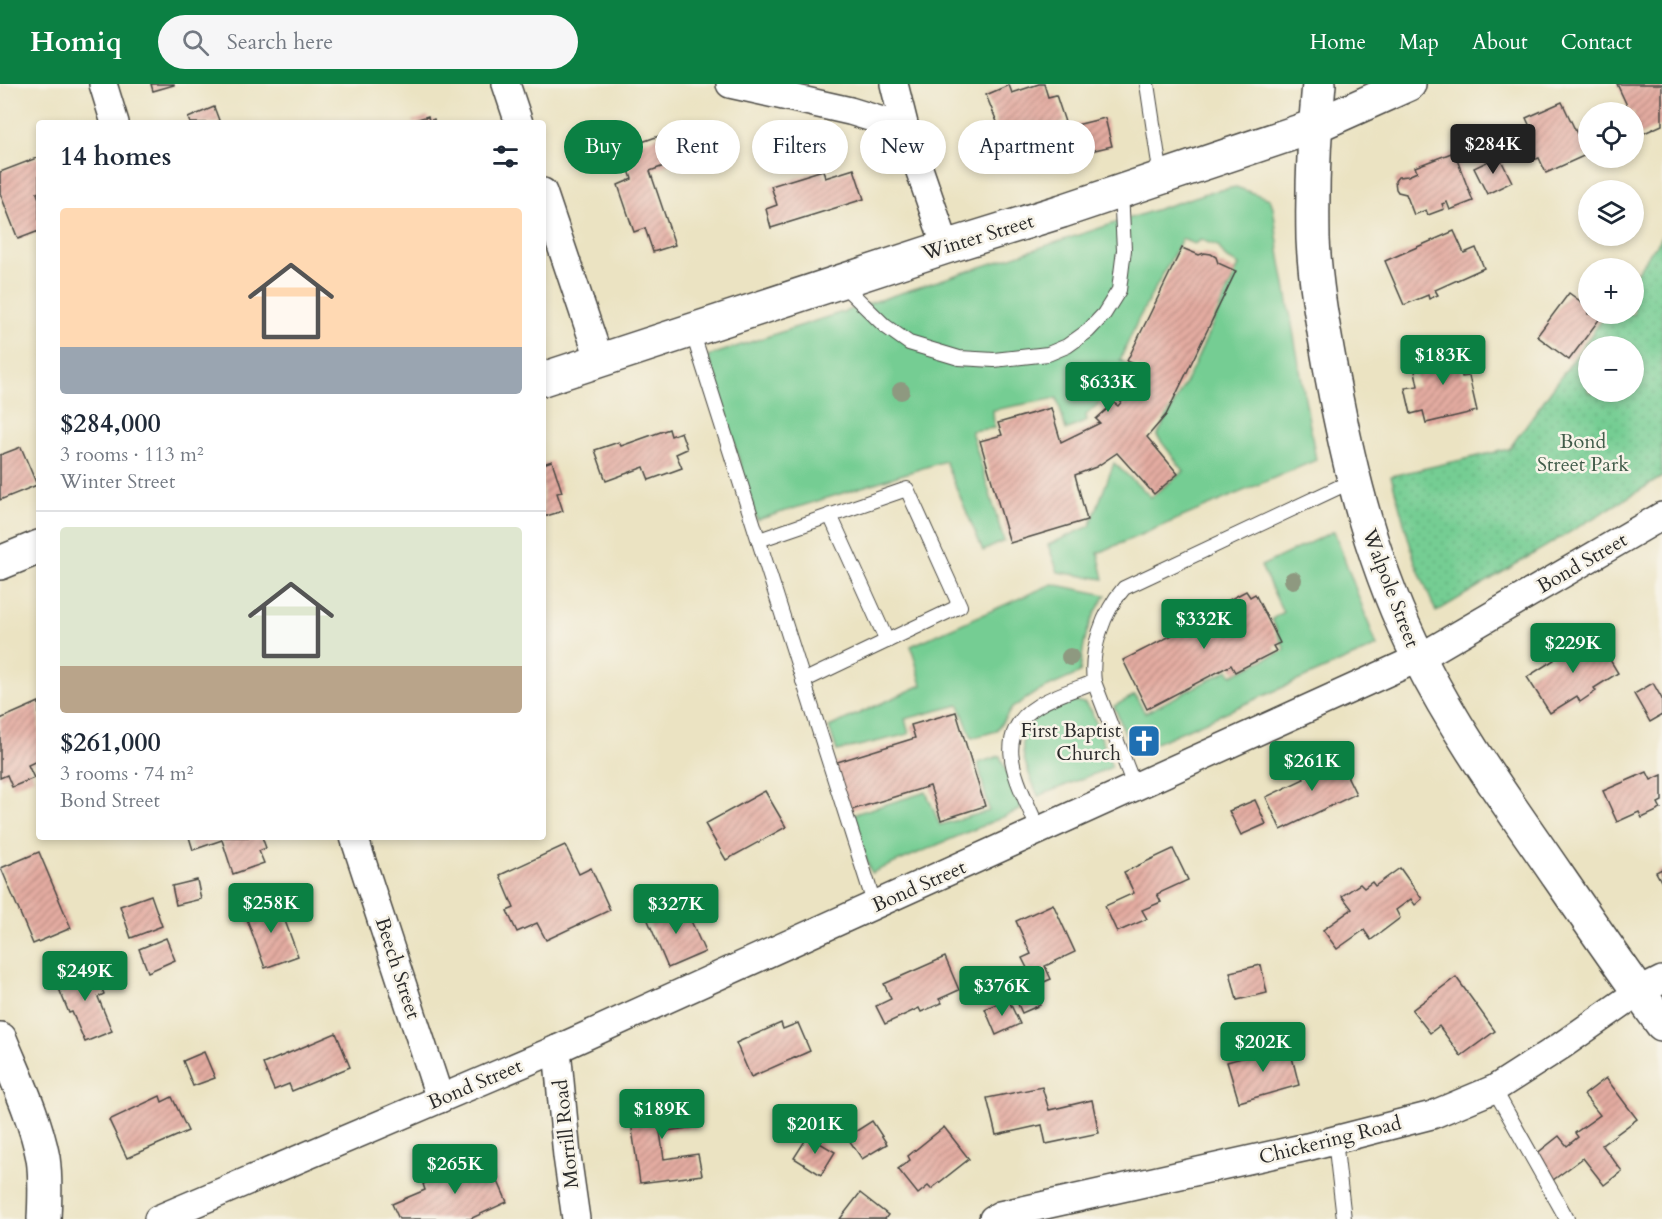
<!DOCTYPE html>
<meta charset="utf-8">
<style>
body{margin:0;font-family:Cardo,serif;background:#f6f6f7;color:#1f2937;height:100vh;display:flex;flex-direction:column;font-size:22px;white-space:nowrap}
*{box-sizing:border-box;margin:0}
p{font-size:20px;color:#747a83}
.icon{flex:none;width:33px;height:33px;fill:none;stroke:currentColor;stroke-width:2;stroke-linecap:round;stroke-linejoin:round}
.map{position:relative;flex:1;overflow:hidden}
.drawer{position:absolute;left:36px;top:36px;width:510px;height:720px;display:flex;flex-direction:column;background:#fff;border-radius:6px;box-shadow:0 3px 9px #0003}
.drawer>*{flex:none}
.hud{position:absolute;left:564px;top:36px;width:570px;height:54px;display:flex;gap:12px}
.tools{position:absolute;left:1578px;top:18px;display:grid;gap:12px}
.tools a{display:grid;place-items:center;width:66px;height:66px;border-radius:50%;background:#fff;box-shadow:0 3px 9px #0003;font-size:30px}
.price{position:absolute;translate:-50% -51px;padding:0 14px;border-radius:6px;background:#0b8043;color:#fff;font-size:20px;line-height:39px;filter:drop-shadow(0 2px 3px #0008)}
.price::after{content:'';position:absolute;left:50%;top:36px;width:18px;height:14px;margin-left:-9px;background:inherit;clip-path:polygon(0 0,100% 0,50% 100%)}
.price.on{background:#222;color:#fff}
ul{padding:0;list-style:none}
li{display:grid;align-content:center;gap:12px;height:318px;padding:0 24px}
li+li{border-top:2px solid #e0e1e3}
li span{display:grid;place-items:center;height:186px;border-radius:6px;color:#555}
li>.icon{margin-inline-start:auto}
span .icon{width:108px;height:108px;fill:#fffc;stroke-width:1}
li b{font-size:26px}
h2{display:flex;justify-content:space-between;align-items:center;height:72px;padding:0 24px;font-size:26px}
.pill{padding:0 21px;border-radius:27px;background:#fff;box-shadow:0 3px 9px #0003;font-size:21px;line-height:54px}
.pill.on{background:#0b8043;color:#fff}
header{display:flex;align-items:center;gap:36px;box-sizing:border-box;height:84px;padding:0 30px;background:#0b8043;color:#fff}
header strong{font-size:28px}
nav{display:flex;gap:33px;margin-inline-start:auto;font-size:21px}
.search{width:420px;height:54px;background:#f6f6f7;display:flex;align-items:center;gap:15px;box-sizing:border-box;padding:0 21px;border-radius:33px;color:#747a83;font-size:22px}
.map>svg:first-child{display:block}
.green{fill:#75cd93;stroke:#507c5f;stroke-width:1.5}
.park{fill:url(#park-dots);stroke:#507c5f;stroke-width:1.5;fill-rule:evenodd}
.building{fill:url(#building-hatch)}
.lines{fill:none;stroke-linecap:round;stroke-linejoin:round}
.lane-casing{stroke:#484742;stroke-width:16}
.street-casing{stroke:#484742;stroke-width:30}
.secondary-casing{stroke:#484742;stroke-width:36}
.lane{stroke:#fff;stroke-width:14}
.street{stroke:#fff;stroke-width:27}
.secondary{stroke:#fff;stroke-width:33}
.tree{fill:#8e9980}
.labels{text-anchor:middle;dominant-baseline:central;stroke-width:5;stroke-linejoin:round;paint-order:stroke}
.street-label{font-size:20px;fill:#2b2b2b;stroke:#f7f3e8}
.park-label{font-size:20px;fill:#415c4a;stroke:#f7f3e8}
.poi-label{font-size:20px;fill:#2b2b2b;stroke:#f7f3e8;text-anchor:end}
</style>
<header>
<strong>Homiq</strong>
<div class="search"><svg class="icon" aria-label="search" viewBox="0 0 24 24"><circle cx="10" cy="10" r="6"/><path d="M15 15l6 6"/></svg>Search here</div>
<nav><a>Home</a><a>Map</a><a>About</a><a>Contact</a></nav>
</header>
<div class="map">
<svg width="1662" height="1135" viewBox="0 0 1662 1135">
<defs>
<pattern id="park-dots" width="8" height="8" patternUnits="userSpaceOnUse" patternTransform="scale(1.5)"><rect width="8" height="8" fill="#75cd93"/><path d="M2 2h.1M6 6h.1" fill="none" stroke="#65b07f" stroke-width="1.8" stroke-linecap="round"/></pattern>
<pattern id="building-hatch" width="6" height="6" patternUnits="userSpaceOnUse" patternTransform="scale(1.5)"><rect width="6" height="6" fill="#e4aca1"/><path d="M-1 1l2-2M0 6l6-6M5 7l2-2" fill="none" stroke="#b98c83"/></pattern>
</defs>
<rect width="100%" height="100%" fill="#f7f3e8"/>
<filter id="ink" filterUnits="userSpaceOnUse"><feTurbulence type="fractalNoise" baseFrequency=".0167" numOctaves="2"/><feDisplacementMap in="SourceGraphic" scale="12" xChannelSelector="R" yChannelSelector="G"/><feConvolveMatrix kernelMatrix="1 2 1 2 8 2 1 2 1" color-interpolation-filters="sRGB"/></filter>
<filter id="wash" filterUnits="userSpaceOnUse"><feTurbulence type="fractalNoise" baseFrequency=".008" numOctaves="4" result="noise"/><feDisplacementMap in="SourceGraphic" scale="24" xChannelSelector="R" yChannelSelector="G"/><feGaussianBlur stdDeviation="1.35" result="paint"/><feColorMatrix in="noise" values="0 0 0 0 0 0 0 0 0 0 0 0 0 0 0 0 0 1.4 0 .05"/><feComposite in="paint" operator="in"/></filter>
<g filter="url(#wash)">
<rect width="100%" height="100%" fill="#ebe3c2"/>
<g class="green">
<path d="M1236,103l34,12 3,8 7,50 36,203 -218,93 6,26 -46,-7 -10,-27 42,-19 24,-63 37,34 33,-26 -27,-35 35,-66 47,-105 -13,-7 -8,-12 -17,-6 -7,4 -12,-5 -44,81 -18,40 13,8 -18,27 -5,-2 -24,22 1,6 -21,9 -9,-32 -64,12 1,18 -23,3 33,110 -21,10 -38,-90 -188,59 -49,-164 502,-164z"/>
<path d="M1334,447l43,115 -244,107 -19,-47 21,-11 10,18 83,-43 4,5 53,-25 -13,-31 11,-7 -22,-46z"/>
<path d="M1052,500l54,11c-20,30 -22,43 -26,78l-45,20 -23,15 -16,23 -24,7 -13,-33 -54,14 4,15 -72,17 -8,-24 93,-42 -11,-39z"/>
<path d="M1073,617l11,2 7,7 21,57 -74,29c-8,-21 -26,-53 -7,-74 10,-11 28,-16 42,-21z"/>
<path d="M1000,672l22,53 -151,64 -20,-58 75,-23 14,33 49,-14 -11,-48z"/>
</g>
<path class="park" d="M1662,152v241l-226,135 -21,-50 -24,-86 118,-27 97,-135h28v-38zM1588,262h46v46h-46z"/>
<g id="blocks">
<g class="building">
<path d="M151,0h23v1l-21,6z"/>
<path d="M1039,0h5l4,13 8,-2 9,27 -13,4 -7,6 -11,-2 -29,9 -7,-2 -5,-8 4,-7 -11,-27 23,-10 3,8z"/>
<path d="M1617,0h45v41l-22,10 -6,-14v-9h-4z"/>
<path d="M1562,18l16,34 10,-5v23l-42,19 -7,-15 -8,3 -10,-23 12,-5 -7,-15z"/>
<path d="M214,23l6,16h-30l-2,-5z"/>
<path d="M428,32l1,5 5,-2 1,4h-22l-1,-2z"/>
<path d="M1105,34l7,28 -30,7 -6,-28z"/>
<path d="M676,46l10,28 -36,13 25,74 -22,7 -8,-24 -11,4 -16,-47 14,-6 -10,-30z"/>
<path d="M1454,68l19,49 -23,9 -3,-8 -5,2 2,5 -16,6 -2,-5 -12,5 -8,-21 -8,-2 -2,-3 -1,-8 3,-4 10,-1 9,-4 -2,-5z"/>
<path d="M1499,72l13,26 -25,12 -13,-26z"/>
<path d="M39,73v35l-2,1 2,6v32l-21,8 -18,-46v-21z"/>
<path d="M854,85l10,30 -93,29 -5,-19 11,-4 -6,-19 52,-16 2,8z"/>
<path d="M1454,147l10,22 12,-5 8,20 -49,22 3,5 -9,4 -1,-4 -24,10 -19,-44z"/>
<path d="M1182,164l17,7 5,-2 7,1 5,3 2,6 18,8 -70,144 -19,22 31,37 -24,20 -37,-41 -21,14 -21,8 12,45 -77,23 -30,-102 22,-6 -4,-12 53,-15 10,34 39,-19 -4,-4 18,-16 4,3 17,-20 9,-18 -17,-7z"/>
<path d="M1569,209l19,14v7h9l4,3 -32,43 -32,-24z"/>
<path d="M1460,254l5,25 -6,1 3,13 7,-1 8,35 -51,12 -3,-12 -12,3 -6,-26 13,-2 -3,-15 24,-6 -4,-21z"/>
<path d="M669,345l2,7 10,-4 6,17 -11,5 6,14 -33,12 -5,-13 -38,14 -11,-31 24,-8 2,4z"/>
<path d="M21,363l16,38 -37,15v-45z"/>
<path d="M552,377l10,31 -5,1 6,18 -20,6v-53z"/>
<path d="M1246,507l4,6 5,-3 25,49 -7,3 3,5 -41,21 -4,-7 -84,44 -24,-49 85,-43 -2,-5z"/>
<path d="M1595,551l23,38 -24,15 2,3 -16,11 -3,-6 -27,17 -23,-36 27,-17 -2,-4 17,-11 2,4z"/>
<path d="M1653,599l9,16v16l-12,7 -16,-28z"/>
<path d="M39,618v58l-11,5 6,13 -22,9 -5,-12 -7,3v-59z"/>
<path d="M956,628l29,94 -44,14 -11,-34 -82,25 -14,-48 81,-25 -4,-13z"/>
<path d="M1336,669l20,41 -75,36 -15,-33 38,-18 -5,-9z"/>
<path d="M1647,688l4,8 11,-5v26l-4,2 3,6 -19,9 -3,-6 -22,10 -14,-31z"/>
<path d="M765,707l21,36 -60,33 -21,-36z"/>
<path d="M1255,716l11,24 -25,11 -12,-24z"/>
<path d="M189,753h73l4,11 -7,3 5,12 -31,11 -11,-34 -29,10z"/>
<path d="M565,761l14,29 12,-6 19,42 -64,30 -9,-17 -20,9 -10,-21 7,-3 -14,-33z"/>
<path d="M1173,765l15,31 -31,14 4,8 -19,8 5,9 -30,13 -12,-26 29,-13 -10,-21z"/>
<path d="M39,768l32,76 -38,16 -32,-76z"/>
<path d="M1400,784l22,31 -7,6 -4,-6 -15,11 4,8 -29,22 -7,-10 -27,19 -14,-19 29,-21 -10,-13 18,-12 4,4 8,-6 3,4z"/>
<path d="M1662,785v14l-6,-11z"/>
<path d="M197,796l4,19 -25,6 -4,-19z"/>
<path d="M151,811l11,31 -31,12 -11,-32z"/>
<path d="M277,815l21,57 -33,12 -21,-57z"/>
<path d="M683,819l22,49 -37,16 -21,-50z"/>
<path d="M1053,820l22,48 -30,14 6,13 -19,8 8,18 -18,8 -14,-31 21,-10 -7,-14 9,-4 -15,-33z"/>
<path d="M166,854l9,22 -27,12 -9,-23z"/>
<path d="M945,873l14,33 -20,9 3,4 -21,9 -2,-4 -34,16 -9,-18 15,-7 -7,-15z"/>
<path d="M92,880l12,30 -6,3 14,34 -27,11 -13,-30 -3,1 -14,-34z"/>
<path d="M1261,881l6,28 -30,7 -7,-28z"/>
<path d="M1456,893l39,54 -34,25 -22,-30 -9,7 -18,-23z"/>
<path d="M1008,915l12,25 -24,11 -11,-26z"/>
<path d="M781,939l2,6 15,-6 12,28 -59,26 -15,-34z"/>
<path d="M336,949l14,34 -58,24 -3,-7 -15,6 -11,-26z"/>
<path d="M1289,961l10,40 -60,17 -12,-40z"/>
<path d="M204,968l11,26 -22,8 -10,-25z"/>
<path d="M1606,994l31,41 -35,26 20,26 -18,14 -21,-27 -30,22 -18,-25 24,-19 8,10 11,-9 -3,-4 25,-18 -16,-20z"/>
<path d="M1042,1003l7,23 43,-10 7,33 -53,11 -4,-19 -46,10 -9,-37z"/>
<path d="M690,1011l5,32 -35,5 4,27 34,-5 4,21 -62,8 -11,-74 39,-6 -1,-4z"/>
<path d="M160,1012l2,6 10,-5 16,34 -61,27 -18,-38z"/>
<path d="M872,1037l15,23 -25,15 -15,-22z"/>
<path d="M944,1043l25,32 -38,30 -3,-3 -10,8 -20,-25 12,-9 -2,-4z"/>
<path d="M808,1052l27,16 -14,23 -27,-17z"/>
<path d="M487,1072l20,46 -37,17h-71l-7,-15 33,-14 -2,-6z"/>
<path d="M860,1109l28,22 -3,4h-45z"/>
</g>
</g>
</g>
<g filter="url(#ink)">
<use href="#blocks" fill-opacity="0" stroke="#484742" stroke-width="1.5"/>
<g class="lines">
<g class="lane-casing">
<g id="lane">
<path d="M1147,0l14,93"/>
<path d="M841,199l44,43 24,17 50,15 35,2 54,-6 19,-8 21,-15 16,-17 15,-24 5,-40 -3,-59"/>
<path d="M692,247l183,575"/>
<path d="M830,431l57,126"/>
<path d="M759,456l148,-51 53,117 -157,75"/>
<path d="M1135,704l-41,-106c-4,-32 9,-70 30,-94l230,-108"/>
<path d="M1039,747c-17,-43 -53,-94 0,-126 16,-10 37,-16 55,-23"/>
<path d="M1494,1005l73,130"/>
<path d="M1335,1056l9,79"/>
</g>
</g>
<g class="street-casing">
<g id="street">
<path d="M103,0l12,39"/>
<path d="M506,0l13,39"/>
<path d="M730,0l120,27 55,17"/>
<path d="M894,0l11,44 41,119"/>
<path d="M543,108l57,169"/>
<path d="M354,753l86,262"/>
<path d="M557,965l10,107 9,63"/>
<path d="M158,1135l399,-170 862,-391 243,-142"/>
<path d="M993,1135l7,-4 307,-68 125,-32 62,-26 67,-43 77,-54 24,-12"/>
</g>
</g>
<g class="secondary-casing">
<g id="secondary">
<path d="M1319,0c-5,51 -7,103 -6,155 2,46 11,93 19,138 18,97 42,192 87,281 34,68 78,130 121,192 40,58 80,117 122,174"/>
<path d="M543,295l403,-132 116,-36 253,-85 94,-42"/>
<path d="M0,479l39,-16"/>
<path d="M0,955c16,39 35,78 43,119 3,20 2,41 1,61"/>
</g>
</g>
<use href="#lane" class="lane"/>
<use href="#street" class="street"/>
<use href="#secondary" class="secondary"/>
</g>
<g class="tree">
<circle cx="901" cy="307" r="9"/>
<circle cx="1293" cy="496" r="9"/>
<circle cx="1070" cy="573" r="9"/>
</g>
</g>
<defs>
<g id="church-square" transform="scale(1.725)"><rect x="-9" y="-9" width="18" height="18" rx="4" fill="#1f6fb2" stroke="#f7f3e8"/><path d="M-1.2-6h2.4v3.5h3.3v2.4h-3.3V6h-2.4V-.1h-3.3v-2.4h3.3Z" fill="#fff"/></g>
</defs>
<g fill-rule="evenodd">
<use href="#church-square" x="1144" y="657"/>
</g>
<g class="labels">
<g class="street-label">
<text transform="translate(978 153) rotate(-17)">Winter Street</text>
<text transform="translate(1582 479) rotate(-30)">Bond Street</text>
<text transform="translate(1391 504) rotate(69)">Walpole Street</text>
<text transform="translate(919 802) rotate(-24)">Bond Street</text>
<text transform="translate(398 884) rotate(72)">Beech Street</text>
<text transform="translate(475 1000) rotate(-23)">Bond Street</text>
<text transform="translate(566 1050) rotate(-96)">Morrill Road</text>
<text transform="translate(1330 1056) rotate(-14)">Chickering Road</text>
</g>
<g class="park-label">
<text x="1583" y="357">Bond<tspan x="1583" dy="23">Street Park</tspan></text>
</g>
<g class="poi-label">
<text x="1121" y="646">First Baptist<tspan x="1121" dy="23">Church</tspan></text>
</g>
</g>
</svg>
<div class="tools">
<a><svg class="icon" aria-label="locate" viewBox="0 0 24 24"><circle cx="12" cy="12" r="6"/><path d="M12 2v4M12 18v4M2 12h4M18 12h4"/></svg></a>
<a><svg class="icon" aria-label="layers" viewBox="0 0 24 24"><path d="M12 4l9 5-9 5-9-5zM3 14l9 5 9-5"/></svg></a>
<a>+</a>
<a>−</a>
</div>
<b class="price on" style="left:1493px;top:91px">$284K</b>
<b class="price" style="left:1443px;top:302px">$183K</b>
<b class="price" style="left:1108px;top:329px">$633K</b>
<b class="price" style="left:1204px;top:566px">$332K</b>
<b class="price" style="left:1573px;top:590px">$229K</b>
<b class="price" style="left:1312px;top:708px">$261K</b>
<b class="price" style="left:271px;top:850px">$258K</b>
<b class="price" style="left:676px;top:851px">$327K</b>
<b class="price" style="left:85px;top:918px">$249K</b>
<b class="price" style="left:1002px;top:933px">$376K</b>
<b class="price" style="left:1263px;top:989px">$202K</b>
<b class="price" style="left:662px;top:1056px">$189K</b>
<b class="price" style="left:815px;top:1071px">$201K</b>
<b class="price" style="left:455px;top:1111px">$265K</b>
<div class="hud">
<a class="pill on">Buy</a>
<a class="pill">Rent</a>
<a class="pill">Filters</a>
<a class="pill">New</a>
<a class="pill">Apartment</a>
</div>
<section class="drawer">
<h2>14 homes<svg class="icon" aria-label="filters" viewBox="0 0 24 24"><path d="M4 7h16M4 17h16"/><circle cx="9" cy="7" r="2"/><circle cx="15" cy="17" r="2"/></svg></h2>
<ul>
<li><span style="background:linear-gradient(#ffd9b3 75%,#9aa5b1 0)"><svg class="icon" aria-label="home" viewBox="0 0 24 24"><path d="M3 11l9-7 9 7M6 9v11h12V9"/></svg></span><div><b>$284,000</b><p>3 rooms · 113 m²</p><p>Winter Street</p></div></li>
<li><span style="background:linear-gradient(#dfe7d0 75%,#b9a48a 0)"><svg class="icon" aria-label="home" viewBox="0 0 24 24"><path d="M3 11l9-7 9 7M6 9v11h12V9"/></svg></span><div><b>$261,000</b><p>3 rooms · 74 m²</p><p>Bond Street</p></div></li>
</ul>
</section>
</div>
